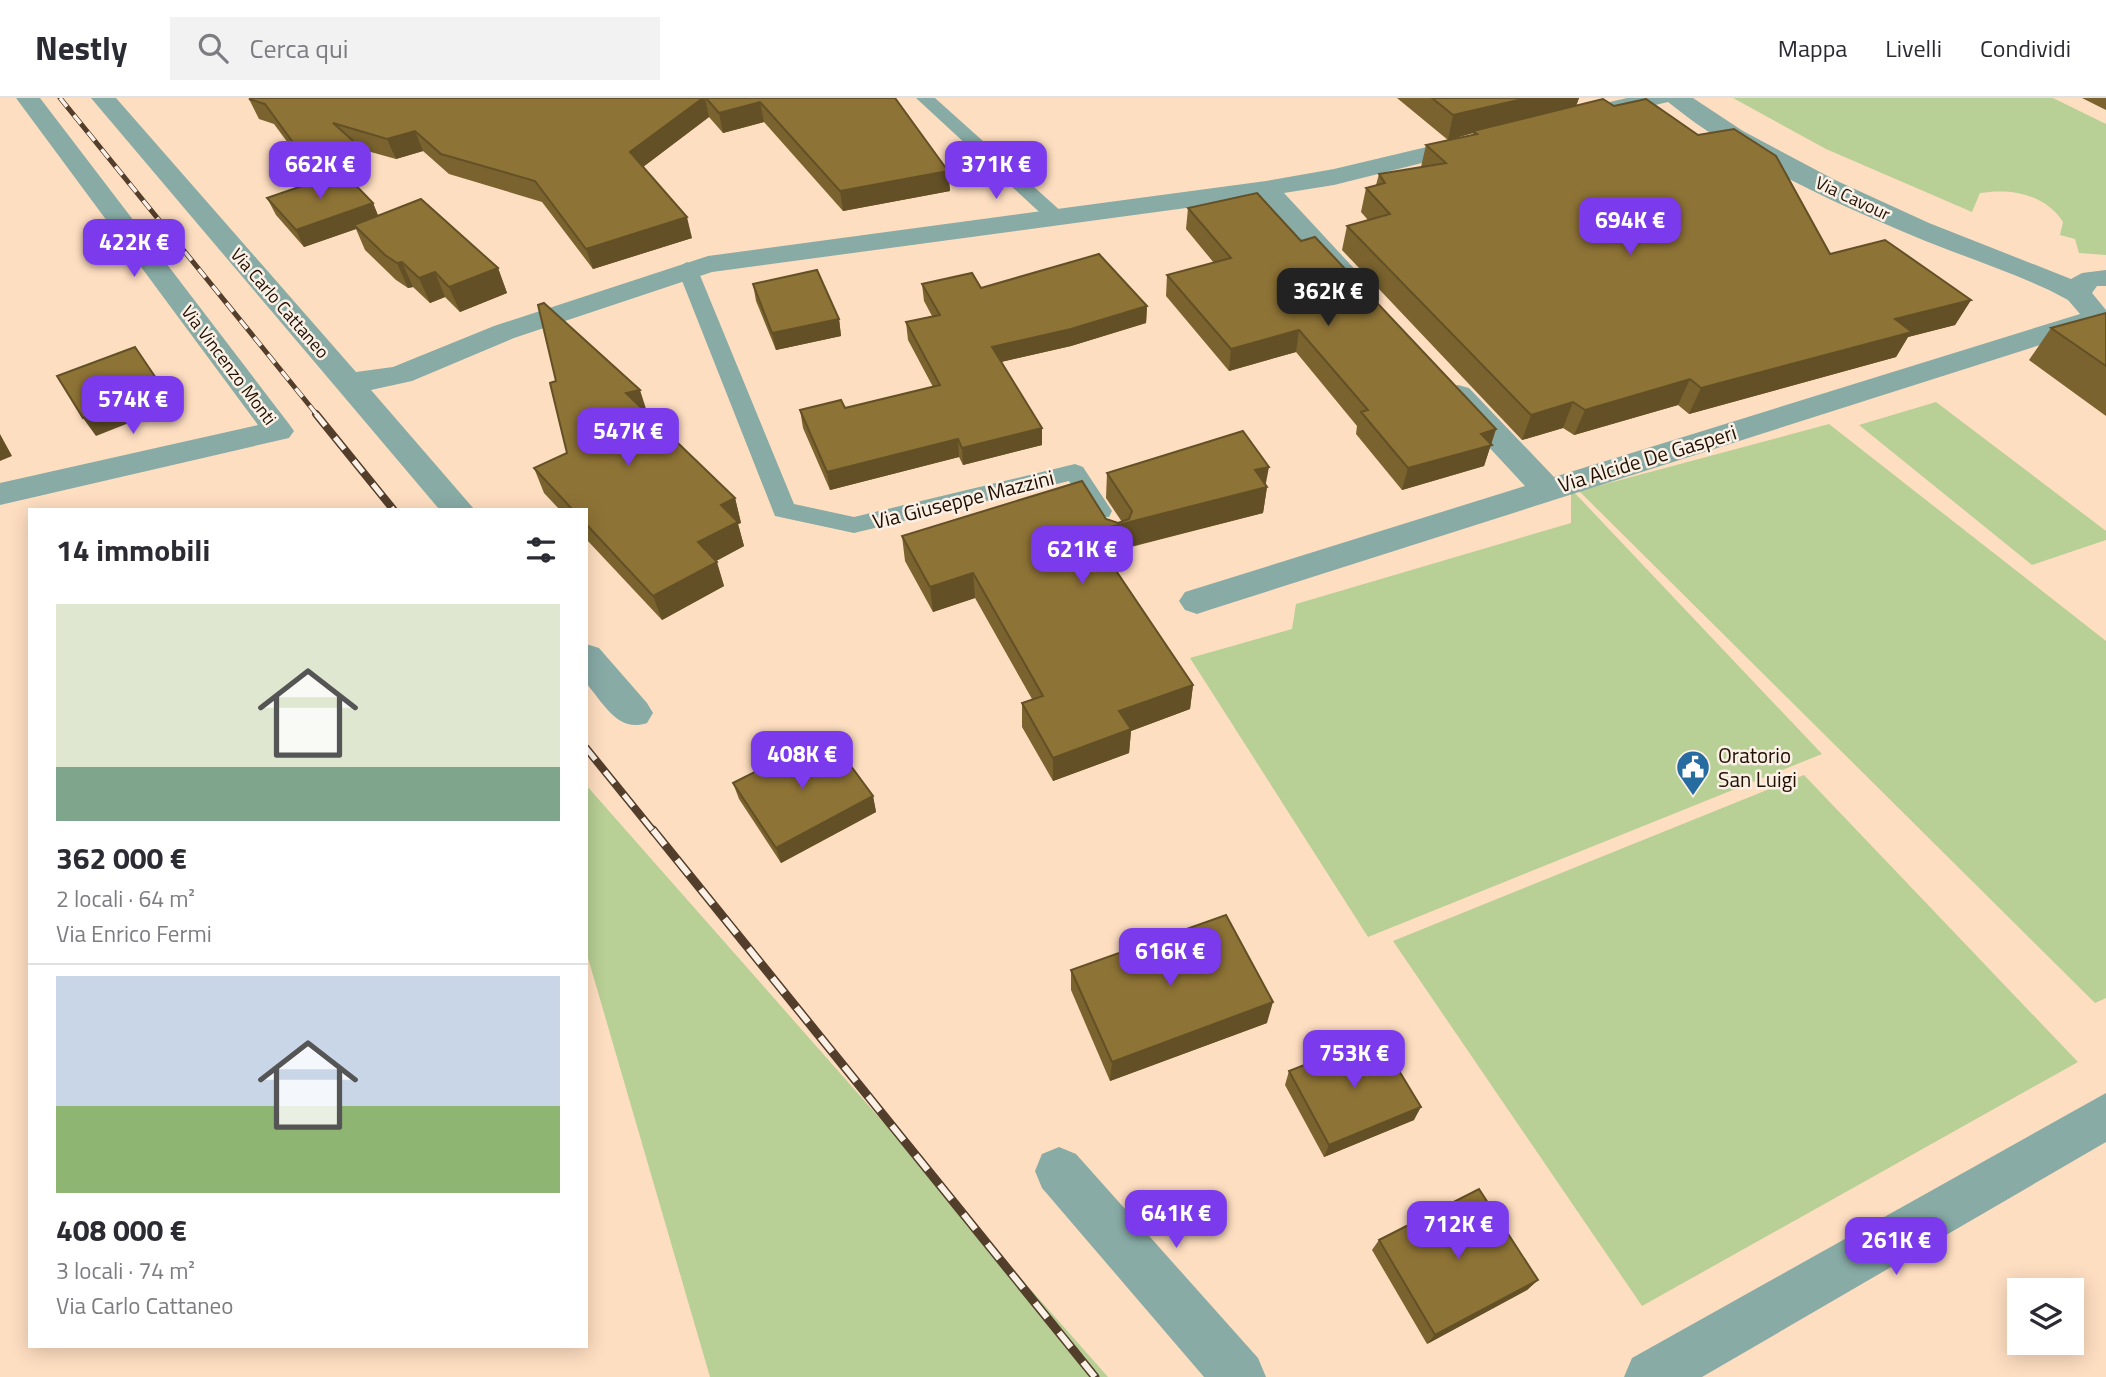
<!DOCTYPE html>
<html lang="it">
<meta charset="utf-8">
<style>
body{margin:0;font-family:"Titillium Web",sans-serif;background:#f2f2f3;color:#2b2b33;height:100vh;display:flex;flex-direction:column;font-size:26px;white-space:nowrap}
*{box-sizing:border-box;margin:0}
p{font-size:23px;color:#7c7c81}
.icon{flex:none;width:38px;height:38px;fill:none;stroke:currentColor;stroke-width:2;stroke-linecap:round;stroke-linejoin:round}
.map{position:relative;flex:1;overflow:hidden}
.side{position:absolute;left:28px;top:410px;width:560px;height:840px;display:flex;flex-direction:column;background:#fff;border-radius:0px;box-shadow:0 4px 18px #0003}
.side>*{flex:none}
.fabs{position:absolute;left:2007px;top:1180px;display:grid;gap:14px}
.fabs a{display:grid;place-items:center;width:77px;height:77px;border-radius:0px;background:#fff;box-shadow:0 4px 18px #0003;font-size:35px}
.price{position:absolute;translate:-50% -60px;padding:0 16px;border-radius:14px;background:#7c3aed;color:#fff;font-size:23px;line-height:46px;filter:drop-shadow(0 2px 4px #0008)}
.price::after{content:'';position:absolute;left:50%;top:42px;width:21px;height:16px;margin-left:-10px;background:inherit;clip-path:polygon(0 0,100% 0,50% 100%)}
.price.active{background:#222;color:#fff}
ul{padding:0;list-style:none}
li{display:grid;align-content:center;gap:14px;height:371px;padding:0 28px}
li+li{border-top:2px solid #e1e1e2}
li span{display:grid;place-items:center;height:217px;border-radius:0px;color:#555}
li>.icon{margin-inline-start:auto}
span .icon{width:126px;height:126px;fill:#fffc;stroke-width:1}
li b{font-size:30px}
h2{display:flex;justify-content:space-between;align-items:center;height:84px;padding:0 28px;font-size:30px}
header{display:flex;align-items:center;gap:42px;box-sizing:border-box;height:98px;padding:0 35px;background:#fff;border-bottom:2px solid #e1e1e2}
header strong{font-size:33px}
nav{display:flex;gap:38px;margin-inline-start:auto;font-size:24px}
.search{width:490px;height:63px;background:#f2f2f3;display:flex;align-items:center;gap:18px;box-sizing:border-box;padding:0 24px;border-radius:0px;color:#7c7c81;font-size:26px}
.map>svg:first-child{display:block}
.green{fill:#b8cf95}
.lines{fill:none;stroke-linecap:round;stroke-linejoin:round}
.lane{fill:#88aba6;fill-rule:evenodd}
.street{fill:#88aba6;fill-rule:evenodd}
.rail-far2-casing{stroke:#533e2b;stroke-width:5}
.rail-far1-casing{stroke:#533e2b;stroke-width:8}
.rail-casing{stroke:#533e2b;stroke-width:9}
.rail-far2{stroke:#faf0e6;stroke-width:3.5;stroke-dasharray:11;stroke-linecap:butt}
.rail-far1{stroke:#faf0e6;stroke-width:5;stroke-dasharray:15;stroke-linecap:butt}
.rail{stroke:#faf0e6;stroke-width:6;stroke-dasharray:19;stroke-linecap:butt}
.wall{fill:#7a632e}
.shaded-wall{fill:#635026}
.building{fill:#8e7336;stroke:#635026;stroke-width:2}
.labels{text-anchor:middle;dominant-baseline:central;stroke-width:5;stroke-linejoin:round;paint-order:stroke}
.far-street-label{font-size:18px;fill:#221000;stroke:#faf0e6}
.street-label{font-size:21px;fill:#221000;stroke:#faf0e6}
.poi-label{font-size:21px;fill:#221000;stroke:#faf0e6;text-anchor:start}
</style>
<header>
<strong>Nestly</strong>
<div class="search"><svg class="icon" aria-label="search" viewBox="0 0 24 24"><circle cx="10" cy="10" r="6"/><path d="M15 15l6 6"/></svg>Cerca qui</div>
<nav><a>Mappa</a><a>Livelli</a><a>Condividi</a></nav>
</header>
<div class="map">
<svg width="2106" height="1279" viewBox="0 0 2106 1279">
<rect width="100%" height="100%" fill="#fedec1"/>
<g class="green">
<path d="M1733,0h320l53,26v131l-27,-2 -4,-14 -15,-4 3,-13c-18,-28 -52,-34 -83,-29l-8,19 -146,-63z"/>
<path d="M1936,304l170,129v9l-74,25 -173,-140z"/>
<path d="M1829,326l277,217v357l-11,5 -516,-512z"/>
<path d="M1571,391l251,265 -454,183 -178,-279 102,-29 4,-25 275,-81z"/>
<path d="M1804,677l274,287 -436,244 -249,-365z"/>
<path d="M586,687l522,592h-398l-124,-426z"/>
</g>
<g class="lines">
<g class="lane">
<path d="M916,0h19l128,115 3,4 -3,4h-14z"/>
<path d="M687,164l10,6 97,236 60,13 221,-53 8,3 29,44 -3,6h-18l-22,-36 -215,52 -79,-17 -98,-248z"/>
</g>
<g class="street">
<path d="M16,0h24l249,326 5,7 -5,7 -289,67v-22l258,-58z"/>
<path d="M91,0h25l240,274 37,-5 101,-41 214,-70 558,-75 68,-12 139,-33 9,2 3,5 -3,5 -148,37 -50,8 78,84 -4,6h-20l-78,-85 -548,74 -198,66 -102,43 -41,9 103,119h-35z"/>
<path d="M1627,0h66l50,33 92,49 94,43 142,56 11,-6 24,-3v16h-9l-5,7 14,17v14l-897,286 -12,4 -12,-4 -6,-9 6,-9 340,-106 -78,-84 -4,-7 4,-7 11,-3 11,3 85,89 526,-163 -12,-14 -19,-10c-45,-21 -93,-36 -138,-55 -83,-35 -173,-76 -243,-133l-72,17 -8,-2 -4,-5 4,-5z"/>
<path d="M586,546l13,4 48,55 6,10 -6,10c-29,10 -43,-19 -61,-40z"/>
<path d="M2106,995v49l-404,235h-78l8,-19z"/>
<path d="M1059,1049l17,7 182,204 8,19h-62l-162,-189 -7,-17 7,-17z"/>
</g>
<g class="rail-far2-casing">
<path id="rail-far2" d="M60,0l258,318"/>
</g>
<g class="rail-far1-casing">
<g id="rail-far1">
<path d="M316,316l77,95"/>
<path d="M586,650l68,84"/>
</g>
</g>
<g class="rail-casing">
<path id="rail" d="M653,732l442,547"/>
</g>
<use href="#rail-far2" class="rail-far2"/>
<use href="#rail-far1" class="rail-far1"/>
<use href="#rail" class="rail"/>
</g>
<g class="wall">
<path d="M254,0h641l53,73 2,20 -107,20 -79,-89 -41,11 -14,-16 -66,50 49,71 -99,31 -51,-67 -93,-28 -26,-23 -27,8 -36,-10 8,19 -23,7 28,28 5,13 120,52 9,25 -47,19 -15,-15 -15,6 -17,-16 -5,1 -12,-8 -31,-30 -9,-21 -52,18 -28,-32 -9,-17 49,-17 -42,-57 -15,-5 -10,-20z"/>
<path d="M1397,0h182l-3,8 254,148 141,46 -16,25 -47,12 -12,20 -207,57 -11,-9 -104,30 -11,-7 -41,12 -180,-190 5,-24 21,-6 -7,-8 5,-24 10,-3 3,-11 42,-7 5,-22 46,-10 1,-2 -25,7z"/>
<path d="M2082,0h24v12z"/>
<path d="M1188,110l113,33 195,188 -12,37 -82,24 -46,-56 1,-8 -61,-74 -67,19 -63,-75 1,-21 47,-12 -28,-34z"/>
<path d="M753,186l86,35 2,17 -65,14 -20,-49z"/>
<path d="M922,186l59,4 166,18 -1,17 -75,23 -70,16 41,83 -79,20 -4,-8 -129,33 -27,-62 -3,-18 45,-2 88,-21 -25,-47 -2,-18 26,-6 -8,-15z"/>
<path d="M2106,215v103l-77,-56 22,-32z"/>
<path d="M648,316l87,84 6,25 -3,1 6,22 -28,15 8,25 -62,34 -76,-81v-30h-27l-15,-16 -10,-25z"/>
<path d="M1107,375l159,13 1,1 -4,26 -159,41 89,131 -3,24 -59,22 -2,22 -76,28 -31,-54v-24l10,-4 -57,-101 -42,14 -28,-51 -3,-25 204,-17 12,4 4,-1 -16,-24z"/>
<path d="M733,685l140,13 3,16 -95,51 -42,-64z"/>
<path d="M1071,872l196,53 -157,58 -39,-91z"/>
<path d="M1289,973l125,49 -90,37 -39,-72z"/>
<path d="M1379,1142l159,40 -11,10 -100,54 -55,-94z"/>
</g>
<g class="shaded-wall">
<path d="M703,0h2l4,19 -74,56 -5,-21z"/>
<path d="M1527,0h52l-4,11 -102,22v2l-25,7 5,-25z"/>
<path d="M760,4l4,20 -41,11 -4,-20z"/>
<path d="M415,33l8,20 -27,8 -9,-20z"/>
<path d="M360,49l8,21 -51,15 -9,-20z"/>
<path d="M948,73l2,20 -107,20 -3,-20z"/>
<path d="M373,105l7,17 -26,5 2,4 -52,18 -8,-17z"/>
<path d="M687,119l5,21 -99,31 -7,-20z"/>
<path d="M402,164l11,25 -5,1 -11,-25z"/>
<path d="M498,170l9,25 -47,19 -11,-25z"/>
<path d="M435,174l10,25 -15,6 -11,-25z"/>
<path d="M1971,202l-16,25 -47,12 -12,20 -207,57 12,-26 194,-69z"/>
<path d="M1147,208l-1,17 -75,23 -79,18v-17z"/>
<path d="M839,221l2,17 -65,14 -4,-17z"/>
<path d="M1299,232l-3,22 -67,19 2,-22z"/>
<path d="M1690,281l-12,26 -104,30 11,-25z"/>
<path d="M162,289l12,18 -78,31 -13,-18z"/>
<path d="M640,292l8,25 -22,-22z"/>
<path d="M1573,304l-10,26 -41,12 9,-25z"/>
<path d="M1042,330v17l-79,20 -1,-17z"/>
<path d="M1496,331l-12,37 -82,24 6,-22 73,-34z"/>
<path d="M0,336l12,22 -12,5z"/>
<path d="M958,341l1,18 -129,33 -3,-18z"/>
<path d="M1269,369l-4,21 2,-1 -4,26 -174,44 1,-25 162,-41 3,-21z"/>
<path d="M735,400l6,25 -3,1 6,22 -39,21 -7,-25 23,-37z"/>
<path d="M717,464l7,24 -62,34 -9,-24z"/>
<path d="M973,475l2,25 -42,14 -3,-25z"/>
<path d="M1193,587l-3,24 -59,22 -2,22 -76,28v-23l66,-47z"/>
<path d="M873,698l3,16 -95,51 -5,-15z"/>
<path d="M1273,904l-6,21 -157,58 2,-19z"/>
<path d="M1421,1009l-7,13 -90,37 5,-12z"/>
<path d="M1538,1182l-11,10 -100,54 8,-9z"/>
</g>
<g class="building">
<path d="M254,0h449l-73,54 57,65 -101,32 -51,-68 -94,-27 -26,-23 -28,8 -54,-16 27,24 -52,16 -43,-59 -16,-5z"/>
<path d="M706,0h189l53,73 -108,20 -80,-89 -41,11z"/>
<path d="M1432,0h95l-74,17z"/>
<path d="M1603,1l11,7 32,-7 52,36 36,-6 42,27 54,98 55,-14 86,60 -76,19 17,13 -211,56 -11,-9 -105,31 -12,-8 -42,13 -184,-189 43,-12 -24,-26 19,-5 -6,-9 67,-11 -20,-18 51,-11 -4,-3z"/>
<path d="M343,74l30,31 -77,27 -29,-32z"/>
<path d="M1257,95l44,48 14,-4 181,192 -15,5 11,11 -84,23 -47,-56 7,-2 -69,-80 -68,19 -64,-74 64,-17 -43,-50z"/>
<path d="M421,101l77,69 -49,19 -14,-15 -16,6 -17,-16 -5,1 -12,-8 -31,-30z"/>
<path d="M1099,156l48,52 -76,23 -79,18 50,81 -80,20 -4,-9 -131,33 -27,-62 41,-10 4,8 95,-23 -34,-63 34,-7 -18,-31 50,-11 9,15z"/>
<path d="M817,172l22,49 -67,14 -19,-49z"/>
<path d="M544,205l96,87 -14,3 109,105 -14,7 17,17 -40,20 19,20 -64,34 -67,-72v-15h-14l-38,-41 33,-15 -17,-70 6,-2 -18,-76z"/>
<path d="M2106,215v53l-55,-38z"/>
<path d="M135,249l27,40 -79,31 -26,-42z"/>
<path d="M1243,333l26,36 -14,3 12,17 -177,45 103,153 -74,26 12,18 -78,29 -31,-55 21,-7 -70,-123 -43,14 -28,-51 180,-55 24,38 12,4 11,-4 3,-8 -25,-38z"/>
<path d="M828,637l45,61 -97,52 -43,-65z"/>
<path d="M1226,817l47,87 -161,60 -41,-92z"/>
<path d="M1378,938l43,71 -92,38 -40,-74z"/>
<path d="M1479,1091l59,91 -103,55 -56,-95z"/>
</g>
<defs>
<g id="civic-pin" transform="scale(1.75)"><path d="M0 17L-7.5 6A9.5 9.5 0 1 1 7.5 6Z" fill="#266ca0" stroke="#faf0e6"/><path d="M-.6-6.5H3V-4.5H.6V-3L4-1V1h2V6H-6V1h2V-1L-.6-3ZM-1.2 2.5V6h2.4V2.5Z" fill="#fff"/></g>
</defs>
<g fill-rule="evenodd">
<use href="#civic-pin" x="1693" y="669"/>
</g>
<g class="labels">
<g class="far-street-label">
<text transform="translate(1853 100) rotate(25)">Via Cavour</text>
<text transform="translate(280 205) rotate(49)">Via Carlo Cattaneo</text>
<text transform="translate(229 267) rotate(53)">Via Vincenzo Monti</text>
</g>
<g class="street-label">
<text transform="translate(1647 360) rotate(-17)">Via Alcide De Gasperi</text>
<text transform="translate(963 401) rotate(-14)">Via Giuseppe Mazzini</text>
</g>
<g class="poi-label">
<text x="1718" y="657">Oratorio<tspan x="1718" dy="24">San Luigi</tspan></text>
</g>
</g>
</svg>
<div class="fabs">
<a><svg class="icon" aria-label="layers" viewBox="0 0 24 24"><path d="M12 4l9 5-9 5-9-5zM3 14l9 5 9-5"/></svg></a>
</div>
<b class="price" style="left:320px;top:103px">662K €</b>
<b class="price" style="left:996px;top:103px">371K €</b>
<b class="price" style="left:1630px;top:159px">694K €</b>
<b class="price" style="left:134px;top:181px">422K €</b>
<b class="price active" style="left:1328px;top:230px">362K €</b>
<b class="price" style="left:133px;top:338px">574K €</b>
<b class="price" style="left:628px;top:370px">547K €</b>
<b class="price" style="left:1082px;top:488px">621K €</b>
<b class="price" style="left:802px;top:693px">408K €</b>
<b class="price" style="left:1170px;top:890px">616K €</b>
<b class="price" style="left:1354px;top:992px">753K €</b>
<b class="price" style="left:1176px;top:1152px">641K €</b>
<b class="price" style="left:1458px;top:1163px">712K €</b>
<b class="price" style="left:1896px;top:1179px">261K €</b>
<section class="side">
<h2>14 immobili<svg class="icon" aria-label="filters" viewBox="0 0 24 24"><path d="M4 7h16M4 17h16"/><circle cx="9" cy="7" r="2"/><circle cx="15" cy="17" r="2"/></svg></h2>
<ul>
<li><span style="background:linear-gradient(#dfe7d0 75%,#7fa58c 0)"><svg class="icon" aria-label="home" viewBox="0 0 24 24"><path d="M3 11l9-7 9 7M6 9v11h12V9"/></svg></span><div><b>362 000 €</b><p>2 locali · 64 m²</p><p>Via Enrico Fermi</p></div></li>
<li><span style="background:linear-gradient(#c9d6e8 60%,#8fb573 0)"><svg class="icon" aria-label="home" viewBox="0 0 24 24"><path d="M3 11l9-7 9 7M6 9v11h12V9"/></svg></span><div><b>408 000 €</b><p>3 locali · 74 m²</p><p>Via Carlo Cattaneo</p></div></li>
</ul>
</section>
</div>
